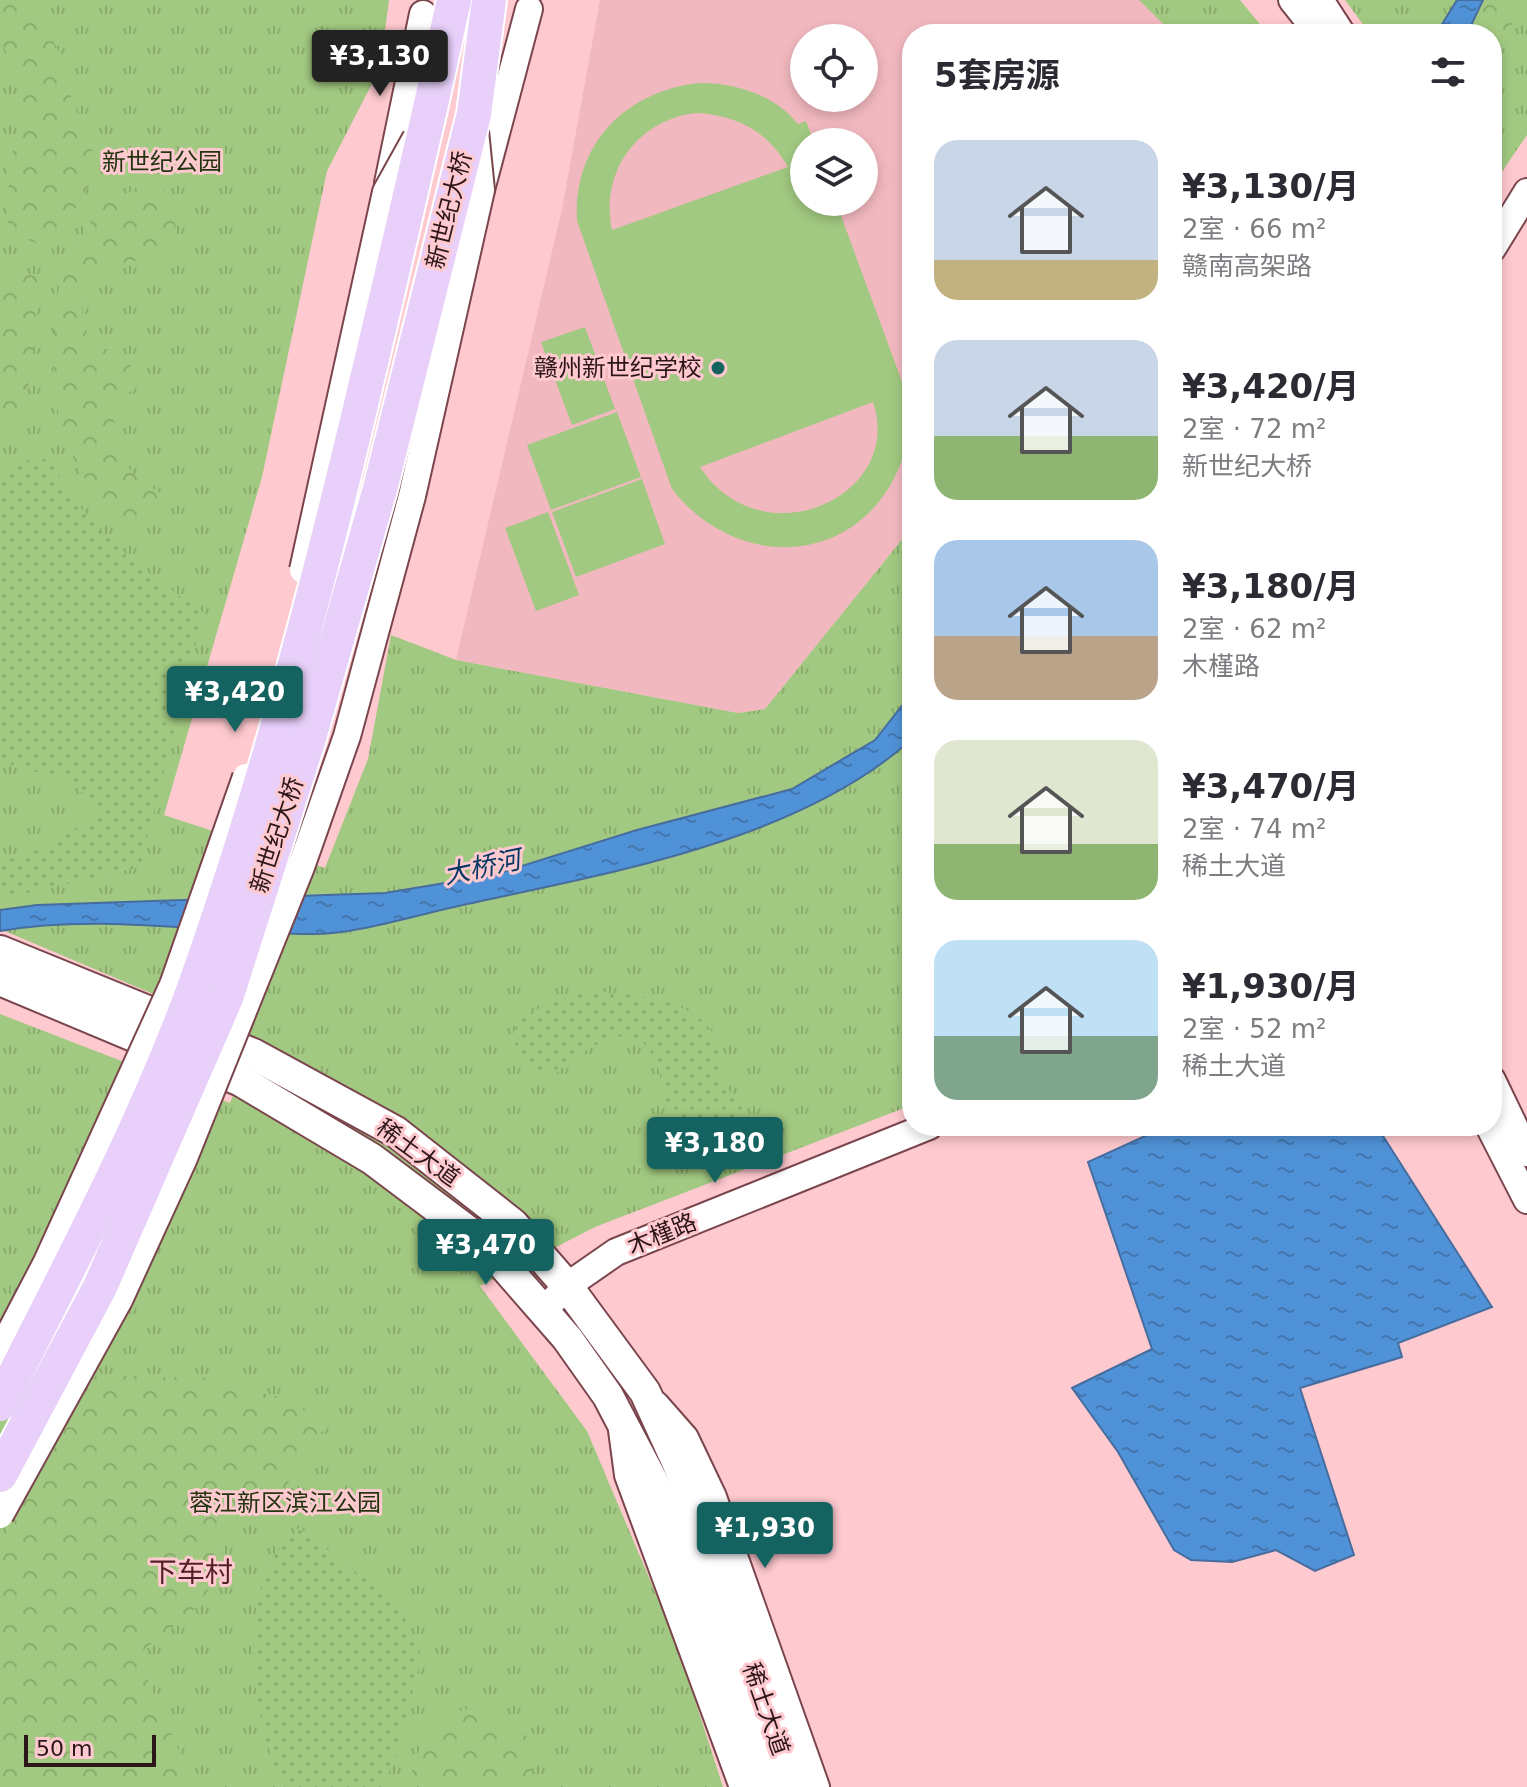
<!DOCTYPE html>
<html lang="zh">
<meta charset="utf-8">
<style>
body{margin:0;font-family:"DejaVu Sans","Noto Sans SC",sans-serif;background:#f7f7f7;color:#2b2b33;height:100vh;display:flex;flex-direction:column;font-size:30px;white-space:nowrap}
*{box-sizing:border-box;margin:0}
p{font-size:26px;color:#7c7c81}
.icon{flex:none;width:44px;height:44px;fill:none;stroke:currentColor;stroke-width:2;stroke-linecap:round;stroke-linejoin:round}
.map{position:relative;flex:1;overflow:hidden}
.side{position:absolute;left:902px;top:24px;width:600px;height:1112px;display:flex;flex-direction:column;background:#fff;border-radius:32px;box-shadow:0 4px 12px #0003}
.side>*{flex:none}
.fabs{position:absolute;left:790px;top:24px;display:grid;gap:16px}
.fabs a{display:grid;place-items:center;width:88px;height:88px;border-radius:50%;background:#fff;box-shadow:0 4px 12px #0003;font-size:40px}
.scale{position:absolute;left:24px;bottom:20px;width:132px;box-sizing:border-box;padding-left:8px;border:4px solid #2d1619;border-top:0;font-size:22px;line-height:28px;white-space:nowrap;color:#2d1619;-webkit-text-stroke:6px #fec9cf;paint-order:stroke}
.price{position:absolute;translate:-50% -68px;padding:0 18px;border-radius:8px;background:#146360;color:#fff;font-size:26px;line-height:52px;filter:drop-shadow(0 2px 4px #0008)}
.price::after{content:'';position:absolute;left:50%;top:48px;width:24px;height:18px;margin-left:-12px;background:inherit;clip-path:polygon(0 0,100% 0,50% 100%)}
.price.selected{background:#222;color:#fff}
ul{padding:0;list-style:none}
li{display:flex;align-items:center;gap:24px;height:200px;padding:0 32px}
li span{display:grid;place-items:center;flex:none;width:224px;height:160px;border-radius:24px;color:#555}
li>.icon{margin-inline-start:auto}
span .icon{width:96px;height:96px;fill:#fffc;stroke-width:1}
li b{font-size:34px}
h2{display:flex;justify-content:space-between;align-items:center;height:96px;padding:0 32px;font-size:34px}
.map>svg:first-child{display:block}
.built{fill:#f2b8bf;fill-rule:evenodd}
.grass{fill:url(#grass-tufts)}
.forest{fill:url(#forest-crowns)}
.garden{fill:url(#garden-dots)}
.pitch{fill:#a2c981;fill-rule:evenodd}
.water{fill:url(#water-ripples);stroke:#466d9e;stroke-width:2}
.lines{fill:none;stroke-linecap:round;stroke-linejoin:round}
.tertiary-casing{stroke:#7b454d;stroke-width:30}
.secondary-casing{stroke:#7b454d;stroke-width:34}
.trunk-casing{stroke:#fff;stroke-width:38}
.tertiary{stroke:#fff;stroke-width:26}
.secondary{stroke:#fff;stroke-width:30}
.trunk{stroke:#e8d0fa;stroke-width:34}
.tertiary-bridge-casing{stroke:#7b454d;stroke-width:30;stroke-linecap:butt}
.trunk-bridge-casing{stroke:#fff;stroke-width:38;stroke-linecap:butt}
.tertiary-bridge{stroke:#fff;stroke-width:26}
.trunk-bridge{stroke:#e8d0fa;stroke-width:34}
.poi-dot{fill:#146360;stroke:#fec9cf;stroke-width:3}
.labels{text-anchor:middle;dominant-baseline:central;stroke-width:6;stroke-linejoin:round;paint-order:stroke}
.park-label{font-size:24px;fill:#233411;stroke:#fec9cf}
.street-label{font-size:24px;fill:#2d1619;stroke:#fec9cf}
.poi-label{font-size:24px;fill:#2d1619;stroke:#fec9cf;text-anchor:end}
.water-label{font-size:26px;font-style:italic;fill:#063864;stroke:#fec9cf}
.quarter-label{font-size:28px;fill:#511f28;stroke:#fec9cf}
</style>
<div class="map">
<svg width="1527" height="1787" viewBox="0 0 1527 1787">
<defs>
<pattern id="grass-tufts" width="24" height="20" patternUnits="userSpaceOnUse" patternTransform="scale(2)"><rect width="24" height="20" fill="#a2c981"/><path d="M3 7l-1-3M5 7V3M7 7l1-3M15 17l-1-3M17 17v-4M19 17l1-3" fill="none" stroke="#8cac6f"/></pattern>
<pattern id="forest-crowns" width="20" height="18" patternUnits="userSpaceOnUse" patternTransform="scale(2)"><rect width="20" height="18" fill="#a2c981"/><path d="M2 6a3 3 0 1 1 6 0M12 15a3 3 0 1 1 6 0" fill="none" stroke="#8cac6f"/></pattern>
<pattern id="garden-dots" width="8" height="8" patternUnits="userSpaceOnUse" patternTransform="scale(2)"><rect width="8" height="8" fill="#a2c981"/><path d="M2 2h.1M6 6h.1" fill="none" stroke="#8cac6f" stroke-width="1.8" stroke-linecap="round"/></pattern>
<pattern id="water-ripples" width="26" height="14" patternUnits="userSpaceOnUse" patternTransform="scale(2)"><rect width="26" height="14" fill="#5092d7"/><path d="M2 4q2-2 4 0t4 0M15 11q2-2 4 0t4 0" fill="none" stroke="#4376ae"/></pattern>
</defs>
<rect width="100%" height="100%" fill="#fec9cf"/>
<path class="built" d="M600,0h539l34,34h-261v493l-147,182 -27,4 -282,-53 106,-451zM804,38h60v60h-60zM804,142h60v60h-60z"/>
<g class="grass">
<path d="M0,0h389l-9,68 -53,103 -65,306 -98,338 161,53 43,-109 23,-124 65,25 282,53 27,-4 147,-182v578l-317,122 -115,59 107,145 90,213 46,143h-723v-773l230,89 27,-65 -257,-109z"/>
<path d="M1139,0h101l28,34h-95z"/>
<path d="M1345,0h182v135l-35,51v-152h-122z"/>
</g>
<g class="forest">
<path d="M0,0h31l28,52 11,42 29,74 -47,81 -44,-17 1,-66 12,-45 -2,-34 -19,-50z"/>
<path d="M1483,0h40l-31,66v-32h-25z"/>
<path d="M152,182l9,3c54,113 -51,45 -76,108 -4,9 -3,29 1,37 9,17 35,24 47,39l-2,21 -17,28c3,21 9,47 25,62 9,9 18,6 26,19l-9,15 -25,8c-69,-41 -85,-127 -76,-201 2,-13 2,-30 6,-43 9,-27 30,-55 44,-81l18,-2z"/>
<path d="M0,267l38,10c-5,50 1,132 -38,167z"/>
<path d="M96,1375l110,3 86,23 33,26 -48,73 -55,32v39l-29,40 -56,44 43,98 22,34h-202v-244z"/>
<path d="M470,1708l52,22 13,17 -6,40h-109l-8,-16c11,-38 21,-52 58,-63z"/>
</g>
<g class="garden">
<path d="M33,458l18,2c30,66 95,112 153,153l-64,254 -140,32v-37l33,-10 68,-36 -33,-41 -43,-4 -25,-12v-280l13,-13z"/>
<path d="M576,992c41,0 114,2 138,43 8,13 3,29 8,42 5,13 17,26 25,37 -16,22 -40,27 -64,22 -17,-22 -17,-39 -24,-64 -19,-68 -73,-23 -106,3 -22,-4 -32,-18 -41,-38l8,-20z"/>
<path d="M299,1528l100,77 23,51 -25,95 -14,36h-99c-30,-60 -44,-164 -13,-226 6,-12 20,-23 28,-33z"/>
</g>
<g class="pitch">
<path d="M698,83c36,-1 77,12 100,41l8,-3 8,21h-10v60h32l76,207v47l-10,4c-39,107 -164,114 -230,29l-95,-268c-4,-77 48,-129 121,-138zM696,113c41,2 71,18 92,54l-176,63c-12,-58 25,-110 84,-117zM873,402c32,95 -111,159 -173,65z"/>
<path d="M585,327l30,82 -43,16 -31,-83z"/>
<path d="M617,412l24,65 -90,33 -24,-65z"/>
<path d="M642,479l23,65 -89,33 -24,-65z"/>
<path d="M548,512l31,83 -43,16 -31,-83z"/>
</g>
<g class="water">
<path d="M1457,0h26l-16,34h-31z"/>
<path d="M912,693v46c-113,102 -303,134 -449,166 -44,9 -105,29 -149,29 -103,0 -211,-21 -314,-3v-21l37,-5 348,-12 108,-18 144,-45 155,-41 83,-49z"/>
<path d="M1167,1126h193l23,10 109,171 -94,36 4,14 -102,31 54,167 -39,16 -39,-21 -44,12 -41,-2 -17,-10 -56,-98 -46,-64 80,-39 -64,-187z"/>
</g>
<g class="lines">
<g class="tertiary-casing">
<g id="tertiary">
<path d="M1292,0l27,34"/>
<path d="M1320,0l22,34"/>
<path d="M388,183l35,-169"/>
<path d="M481,190l48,-181"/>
<path d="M1492,249l35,-57"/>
<path d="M1492,1080l35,73"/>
<path d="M1489,1126l38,74"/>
<path d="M543,1311l24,-25 49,-34 313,-126"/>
<path d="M656,1405l29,33 28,59 103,290"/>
<path d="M622,1430l6,45 115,312"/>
</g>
</g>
<g class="secondary-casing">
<g id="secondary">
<path d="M0,951l253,103 143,78 117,92 54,62 78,106 33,72 115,323"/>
<path d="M0,980l241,101 131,78 113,85 82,94 41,58 43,82 46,111 70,198"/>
</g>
</g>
<g class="trunk-casing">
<g id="trunk">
<path d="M429,113l25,-113"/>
<path d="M474,114l15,-114"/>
</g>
</g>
<use href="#tertiary" class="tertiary"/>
<use href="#secondary" class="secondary"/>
<use href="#trunk" class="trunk"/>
<g class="tertiary-bridge-casing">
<g id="tertiary-bridge">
<path d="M303,570l83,-378 30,-54"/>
<path d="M0,1352l47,-90 126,-277 73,-208"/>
<path d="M0,1515l119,-215 65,-142 117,-291 46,-131 65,-240 69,-306 -6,-59"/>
</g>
</g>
<g class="trunk-bridge-casing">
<g id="trunk-bridge">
<path d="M0,1404c68,-136 142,-273 194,-416 102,-285 167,-581 235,-875"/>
<path d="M0,1475l100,-188 126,-289 82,-257 72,-252 94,-375"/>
</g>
</g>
<use href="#tertiary-bridge" class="tertiary-bridge"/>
<use href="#trunk-bridge" class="trunk-bridge"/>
</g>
<circle class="poi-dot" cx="718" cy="368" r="8"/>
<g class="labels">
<g class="park-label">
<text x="162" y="162">新世纪公园</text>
<text x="285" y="1503">蓉江新区滨江公园</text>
</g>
<g class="street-label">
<text transform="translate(449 210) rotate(-76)">新世纪大桥</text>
<text transform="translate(277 835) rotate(-72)">新世纪大桥</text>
<text transform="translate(418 1153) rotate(36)">稀土大道</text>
<text transform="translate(662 1234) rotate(-22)">木槿路</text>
<text transform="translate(766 1709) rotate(71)">稀土大道</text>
</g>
<g class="poi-label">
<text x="702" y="368">赣州新世纪学校</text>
</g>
<g class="water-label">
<text transform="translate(482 867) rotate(-12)">大桥河</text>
</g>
<g class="quarter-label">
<text x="191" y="1572">下车村</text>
</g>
</g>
</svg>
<div class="fabs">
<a><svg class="icon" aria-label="locate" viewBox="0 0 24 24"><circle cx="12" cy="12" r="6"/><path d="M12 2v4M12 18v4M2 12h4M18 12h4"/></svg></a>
<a><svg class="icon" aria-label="layers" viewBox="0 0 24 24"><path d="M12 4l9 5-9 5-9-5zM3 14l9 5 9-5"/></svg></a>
</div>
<div class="scale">50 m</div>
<b class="price selected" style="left:380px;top:98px">¥3,130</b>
<b class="price" style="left:235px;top:734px">¥3,420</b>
<b class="price" style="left:715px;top:1185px">¥3,180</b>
<b class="price" style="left:486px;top:1287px">¥3,470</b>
<b class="price" style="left:765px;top:1570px">¥1,930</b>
<section class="side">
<h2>5套房源<svg class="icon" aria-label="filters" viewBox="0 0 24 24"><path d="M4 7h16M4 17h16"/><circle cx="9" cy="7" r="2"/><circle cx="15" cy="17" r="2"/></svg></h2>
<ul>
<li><span style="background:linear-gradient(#c9d6e8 75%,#c2b280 0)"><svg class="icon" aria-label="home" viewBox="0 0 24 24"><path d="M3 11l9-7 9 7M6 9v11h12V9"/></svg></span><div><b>¥3,130/月</b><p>2室 · 66 m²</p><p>赣南高架路</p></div></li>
<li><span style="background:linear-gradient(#c9d6e8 60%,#8fb573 0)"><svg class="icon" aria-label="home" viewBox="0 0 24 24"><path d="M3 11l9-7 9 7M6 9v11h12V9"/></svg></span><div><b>¥3,420/月</b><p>2室 · 72 m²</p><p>新世纪大桥</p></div></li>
<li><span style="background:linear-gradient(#a9c7e8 60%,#b9a48a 0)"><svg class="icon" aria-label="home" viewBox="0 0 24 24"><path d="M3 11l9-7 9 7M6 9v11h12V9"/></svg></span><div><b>¥3,180/月</b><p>2室 · 62 m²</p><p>木槿路</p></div></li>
<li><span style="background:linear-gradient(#dfe7d0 65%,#8fb573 0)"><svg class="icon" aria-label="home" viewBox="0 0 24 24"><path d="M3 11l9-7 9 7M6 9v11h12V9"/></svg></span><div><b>¥3,470/月</b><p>2室 · 74 m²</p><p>稀土大道</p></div></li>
<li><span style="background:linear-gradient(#bfe0f5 60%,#7fa58c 0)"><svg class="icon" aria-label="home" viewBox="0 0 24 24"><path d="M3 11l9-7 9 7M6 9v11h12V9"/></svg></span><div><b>¥1,930/月</b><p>2室 · 52 m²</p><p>稀土大道</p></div></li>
</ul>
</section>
</div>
